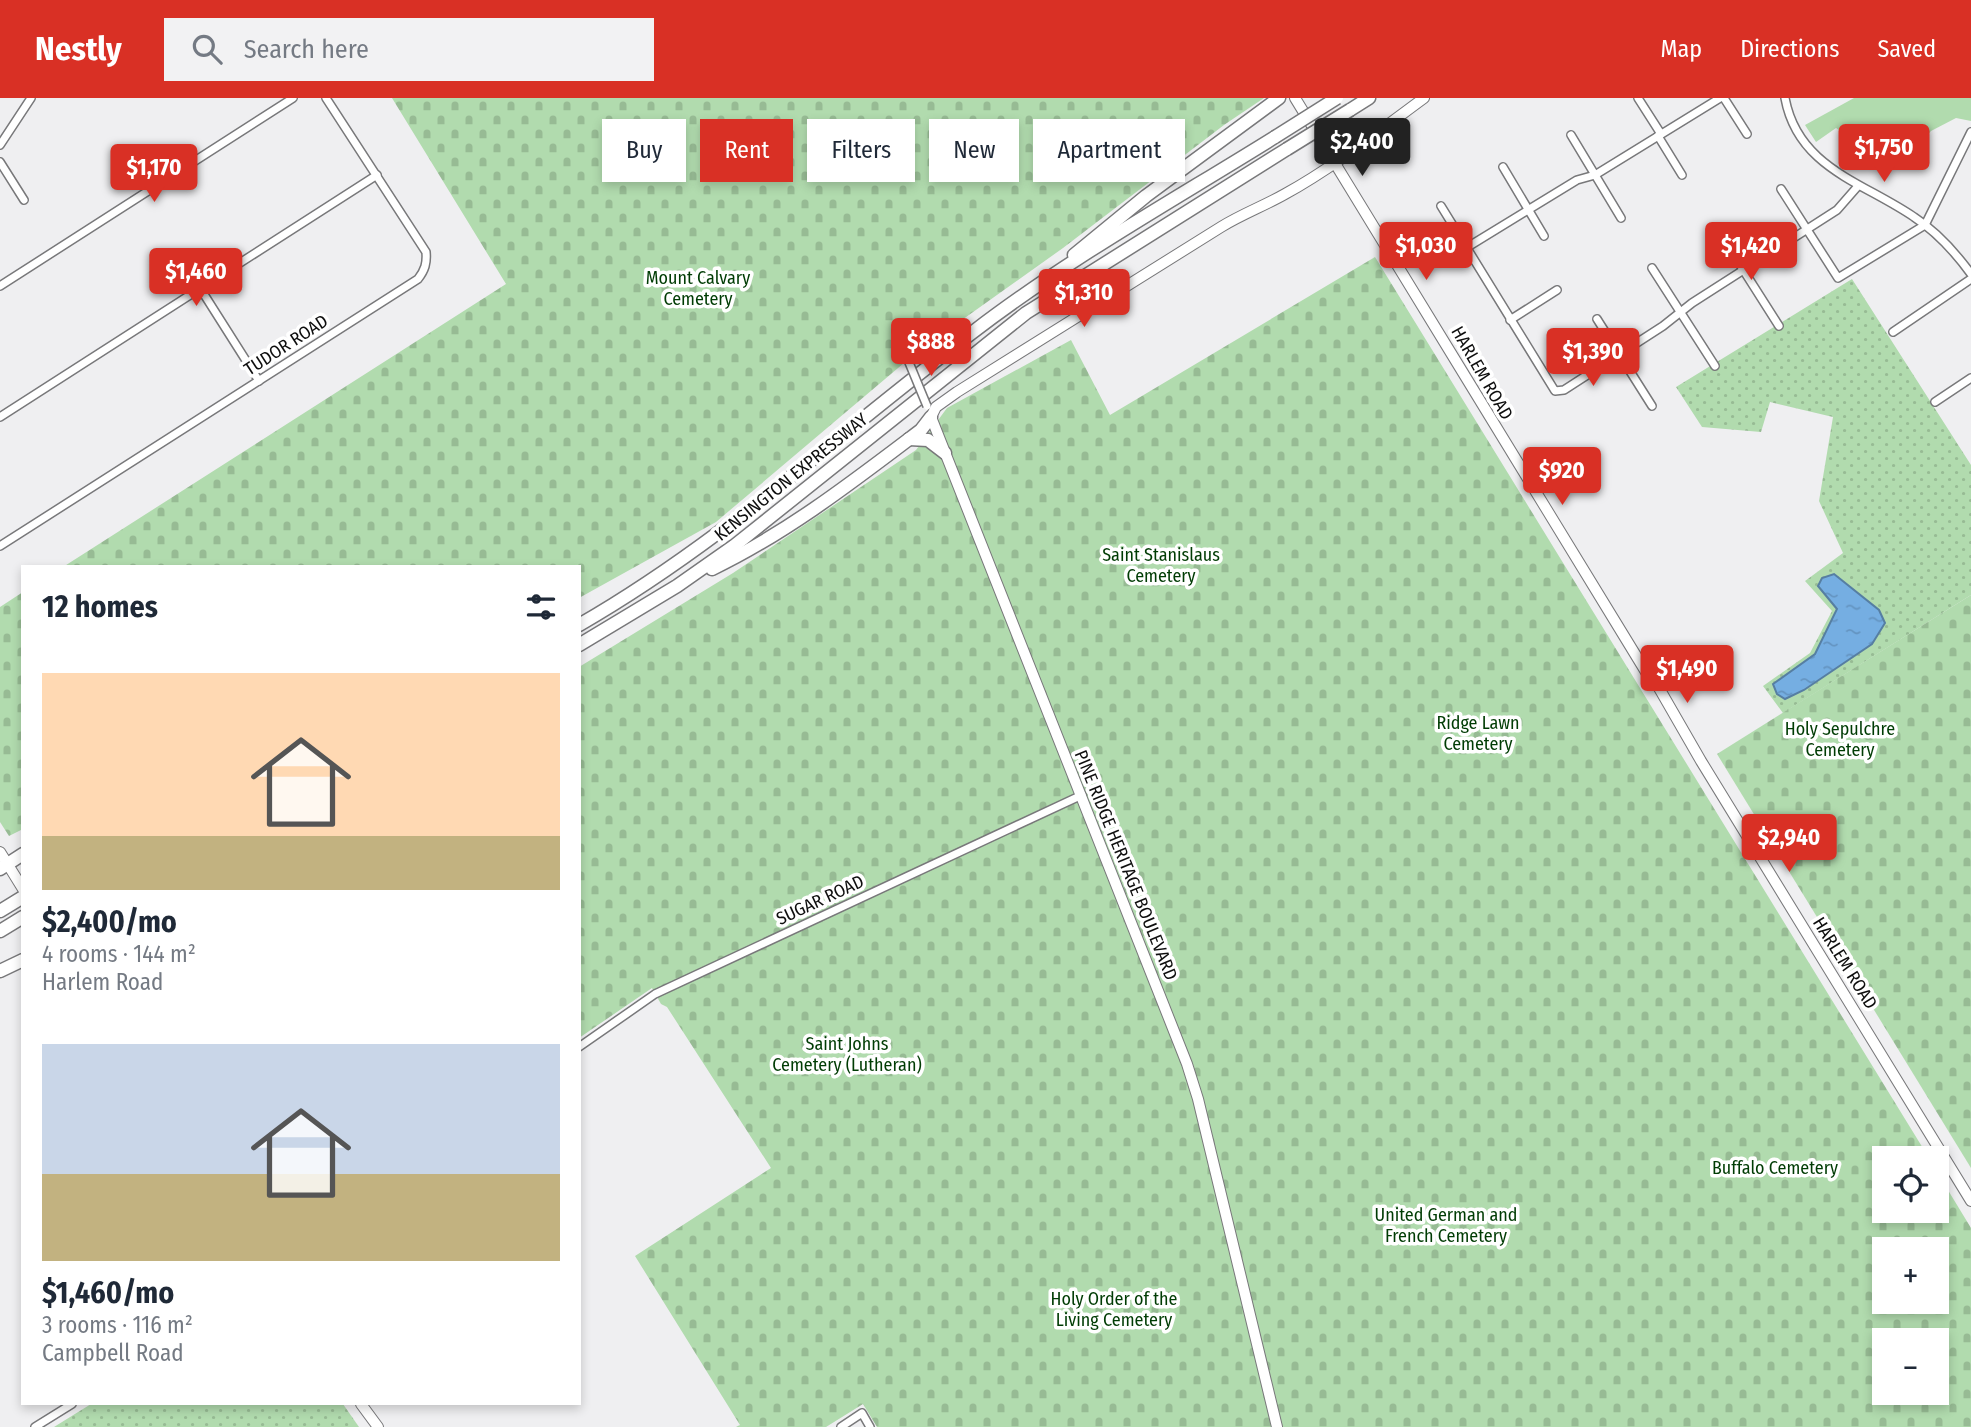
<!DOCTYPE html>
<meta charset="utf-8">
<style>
body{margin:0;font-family:"Fira Sans Condensed",sans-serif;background:#f2f2f3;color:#1f2937;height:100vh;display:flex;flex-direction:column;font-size:26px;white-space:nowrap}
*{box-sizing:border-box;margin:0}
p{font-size:23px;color:#747a83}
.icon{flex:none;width:38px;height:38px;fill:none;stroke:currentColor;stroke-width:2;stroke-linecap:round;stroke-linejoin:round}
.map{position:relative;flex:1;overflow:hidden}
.sheet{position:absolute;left:21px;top:467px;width:560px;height:840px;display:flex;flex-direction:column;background:#fff;border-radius:0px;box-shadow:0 4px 10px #0003}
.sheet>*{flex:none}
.top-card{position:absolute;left:602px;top:21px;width:665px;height:63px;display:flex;gap:14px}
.buttons{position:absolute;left:1872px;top:1048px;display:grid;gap:14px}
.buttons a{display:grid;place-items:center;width:77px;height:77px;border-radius:0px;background:#fff;box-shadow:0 4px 10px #0003;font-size:35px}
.price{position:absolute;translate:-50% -60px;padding:0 16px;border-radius:7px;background:#d93025;color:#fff;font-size:23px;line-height:46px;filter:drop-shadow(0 2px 4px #0008)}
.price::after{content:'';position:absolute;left:50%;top:42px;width:21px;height:16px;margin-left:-10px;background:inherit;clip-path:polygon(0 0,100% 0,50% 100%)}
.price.selected{background:#222;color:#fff}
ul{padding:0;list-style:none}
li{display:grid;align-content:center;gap:14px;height:371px;padding:0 21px}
li span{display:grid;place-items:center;height:217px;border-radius:0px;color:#555}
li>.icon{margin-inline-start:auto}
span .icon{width:126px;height:126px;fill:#fffc;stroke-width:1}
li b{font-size:30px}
h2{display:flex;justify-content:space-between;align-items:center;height:84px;padding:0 21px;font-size:30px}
.tag{padding:0 24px;border-radius:0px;background:#fff;box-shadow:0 4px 10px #0003;font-size:24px;line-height:63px}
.tag.selected{background:#d93025;color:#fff}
header{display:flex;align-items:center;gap:42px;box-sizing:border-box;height:98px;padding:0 35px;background:#d93025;color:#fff}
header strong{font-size:33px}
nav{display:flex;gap:38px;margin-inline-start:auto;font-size:24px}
.search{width:490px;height:63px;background:#f2f2f3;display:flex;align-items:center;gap:18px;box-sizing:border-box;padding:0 24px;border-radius:0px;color:#747a83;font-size:26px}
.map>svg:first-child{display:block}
.grass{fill:url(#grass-dots)}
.cemetery{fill:url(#cemetery-stones);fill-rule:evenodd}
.park{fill:#b1dbae}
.water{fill:url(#water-ripples);stroke:#567ea2;stroke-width:2}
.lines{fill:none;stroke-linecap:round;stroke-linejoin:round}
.street-casing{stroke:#78787a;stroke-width:10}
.secondary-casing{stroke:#78787a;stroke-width:12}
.highway-casing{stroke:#78787a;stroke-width:15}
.street{stroke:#fff;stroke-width:7}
.secondary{stroke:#fff;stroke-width:10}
.highway{stroke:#fff;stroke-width:12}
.street-bridge-casing{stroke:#78787a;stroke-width:10;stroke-linecap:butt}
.highway-bridge-casing{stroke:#78787a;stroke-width:15;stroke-linecap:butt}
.street-bridge{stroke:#fff;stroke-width:7}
.highway-bridge{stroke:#fff;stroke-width:12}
.labels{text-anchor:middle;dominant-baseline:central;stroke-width:7;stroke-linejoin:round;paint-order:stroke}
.park-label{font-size:18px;fill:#003c04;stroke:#fff}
.street-label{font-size:18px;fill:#0e0e0e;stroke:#fff}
</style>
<header>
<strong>Nestly</strong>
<div class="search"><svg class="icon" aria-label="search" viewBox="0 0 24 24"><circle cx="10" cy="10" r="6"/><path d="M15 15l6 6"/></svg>Search here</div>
<nav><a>Map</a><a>Directions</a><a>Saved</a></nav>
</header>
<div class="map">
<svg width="1971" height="1329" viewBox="0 0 1971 1329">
<defs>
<pattern id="grass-dots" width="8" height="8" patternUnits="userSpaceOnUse" patternTransform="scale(1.75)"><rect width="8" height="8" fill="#b1dbae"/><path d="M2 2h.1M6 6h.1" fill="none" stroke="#97bb94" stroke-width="1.8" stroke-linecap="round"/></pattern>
<pattern id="cemetery-stones" width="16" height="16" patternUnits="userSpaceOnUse" patternTransform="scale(1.75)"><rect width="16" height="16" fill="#b1dbae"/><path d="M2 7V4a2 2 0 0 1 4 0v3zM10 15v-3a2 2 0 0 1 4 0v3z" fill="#97bb94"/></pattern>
<pattern id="water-ripples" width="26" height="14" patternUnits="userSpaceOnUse" patternTransform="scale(1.75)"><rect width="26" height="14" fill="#75aee2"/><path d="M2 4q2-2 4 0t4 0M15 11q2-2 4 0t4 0" fill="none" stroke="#6494c1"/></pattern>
</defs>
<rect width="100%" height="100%" fill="#efeff1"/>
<g class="grass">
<path d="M1852,181l119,186v130l-188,118 -20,-27 47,-33 22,-42 -27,-30 38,-28 -24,-52 14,-84 -63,-15 -9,30 -59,-5 -26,-40z"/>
<path d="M91,1306h252l16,23h-305z"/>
</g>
<g class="cemetery">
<path d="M392,0h872l-40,27 -161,123 -146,104 -201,170 -137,76v-31h-516l443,-283z"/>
<path d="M1375,159l554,901h-44v53h52v-39l34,56v199h-1094l-14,-23 -37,23h-90l4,-2 -105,-169 136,-88 -104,-161 -6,-3 -9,-16 -73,50v-371l154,-94 183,-123 31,-42 124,-68 39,75zM1885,1152h52v52h-52zM1885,1242h52v53h-52z"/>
<path d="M23,494v237l-14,7 -9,-14v-215z"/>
<path d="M1971,497v573l-254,-414z"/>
</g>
<path class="park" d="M1854,0h117v23l-15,-3 -25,13 -19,21 -30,6 -46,-30 -20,14 -11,-17z"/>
<path class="water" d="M1834,476l45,36 6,13 -13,21 -68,46 -19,9 -8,-5 -4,-10 42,-30 22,-45 -19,-23 4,-8z"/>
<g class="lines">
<g class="street-casing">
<g id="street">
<path d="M1638,0l23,36"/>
<path d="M1724,0l23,36"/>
<path d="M1785,0c13,70 78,84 129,119 23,15 41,35 57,57"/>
<path d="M1571,37l50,83"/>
<path d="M1658,38l24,39"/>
<path d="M0,47l31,-47"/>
<path d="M0,64l24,38"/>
<path d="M1503,69l41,69"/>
<path d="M1781,91l57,89 87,-53 46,-93"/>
<path d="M1441,108l114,185 9,-1 99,-64 29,-23 145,-93 21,-24"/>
<path d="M1716,129l63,99"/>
<path d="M1466,150l111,-68 18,-5 125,-77"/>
<path d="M1652,170l63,98"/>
<path d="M0,188l293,-188"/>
<path d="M200,190l59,93"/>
<path d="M1597,221l55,87"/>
<path d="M1510,222l47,-30"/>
<path d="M896,233l12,29"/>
<path d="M1893,234l78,-53"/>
<path d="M1935,304l36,-24"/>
<path d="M0,319l377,-242"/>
<path d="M0,448l418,-267c7,-9 9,-16 8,-27l-100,-154"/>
<path d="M579,949l76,-53 427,-199"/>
<path d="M35,1329l37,-23"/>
<path d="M841,1329l21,-14 8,14"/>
</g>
</g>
<g class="secondary-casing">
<g id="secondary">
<path d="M1295,0c118,191 233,383 351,574l13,16 42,73 270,440"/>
<path d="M0,754l23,37"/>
<path d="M361,1306l17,23"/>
<path d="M1277,1329l-79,-328 -11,-35 -256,-647 5,-10 21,-15 264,-165c21,-13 43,-21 64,-33 49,-27 94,-63 139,-96"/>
</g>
</g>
<g class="highway-casing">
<g id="highway">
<path d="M1350,12l19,-12"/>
<path d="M1074,157l72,-59 133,-98"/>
<path d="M909,341l19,1 17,13"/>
<path d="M712,471c75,-36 143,-89 209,-139l10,-13"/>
<path d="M579,527c143,-82 263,-194 394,-293 95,-73 201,-132 302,-195"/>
<path d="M579,547l98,-59 57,-40 292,-233 261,-164"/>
<path d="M0,771l23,-15"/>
<path d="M0,813l23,-14"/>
<path d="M0,833l23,-14"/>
<path d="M0,873l23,-11"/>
</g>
</g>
<use href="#street" class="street"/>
<use href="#secondary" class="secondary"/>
<use href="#highway" class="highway"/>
<g class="street-bridge-casing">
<path id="street-bridge" d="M908,262l19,46"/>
</g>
<g class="highway-bridge-casing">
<g id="highway-bridge">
<path d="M1275,39l62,-39"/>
<path d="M1287,51l63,-39"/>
</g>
</g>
<use href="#street-bridge" class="street-bridge"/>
<use href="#highway-bridge" class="highway-bridge"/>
</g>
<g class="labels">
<g class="park-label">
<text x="698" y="180">Mount Calvary<tspan x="698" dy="21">Cemetery</tspan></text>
<text x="1161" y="457">Saint Stanislaus<tspan x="1161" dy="21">Cemetery</tspan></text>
<text x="1478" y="625">Ridge Lawn<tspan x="1478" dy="21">Cemetery</tspan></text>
<text x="1840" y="631">Holy Sepulchre<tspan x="1840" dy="21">Cemetery</tspan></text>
<text x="847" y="946">Saint Johns<tspan x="847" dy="21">Cemetery (Lutheran)</tspan></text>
<text x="1775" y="1070">Buffalo Cemetery</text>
<text x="1446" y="1117">United German and<tspan x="1446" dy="21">French Cemetery</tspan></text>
<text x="1114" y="1201">Holy Order of the<tspan x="1114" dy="21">Living Cemetery</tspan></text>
</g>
<g class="street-label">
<text transform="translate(286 247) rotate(-33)">TUDOR ROAD</text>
<text transform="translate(1482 275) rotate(60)">HARLEM ROAD</text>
<text transform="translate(791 379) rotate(-39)">KENSINGTON EXPRESSWAY</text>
<text transform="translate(1126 767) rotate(68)">PINE RIDGE HERITAGE BOULEVARD</text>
<text transform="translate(820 802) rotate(-25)">SUGAR ROAD</text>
<text transform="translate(1845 865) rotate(58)">HARLEM ROAD</text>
</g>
</g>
</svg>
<div class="buttons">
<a><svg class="icon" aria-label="locate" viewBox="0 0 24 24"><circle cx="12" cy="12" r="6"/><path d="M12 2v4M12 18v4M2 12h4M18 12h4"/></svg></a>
<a>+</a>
<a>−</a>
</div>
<b class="price selected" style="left:1362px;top:80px">$2,400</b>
<b class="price" style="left:1884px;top:86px">$1,750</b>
<b class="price" style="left:154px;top:106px">$1,170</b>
<b class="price" style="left:1426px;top:184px">$1,030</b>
<b class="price" style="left:1751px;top:184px">$1,420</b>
<b class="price" style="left:196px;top:210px">$1,460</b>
<b class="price" style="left:1084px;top:231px">$1,310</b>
<b class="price" style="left:931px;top:280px">$888</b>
<b class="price" style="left:1593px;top:290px">$1,390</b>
<b class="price" style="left:1562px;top:409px">$920</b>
<b class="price" style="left:1687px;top:607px">$1,490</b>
<b class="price" style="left:1789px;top:776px">$2,940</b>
<div class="top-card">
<a class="tag">Buy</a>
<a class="tag selected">Rent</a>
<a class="tag">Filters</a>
<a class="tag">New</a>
<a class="tag">Apartment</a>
</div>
<section class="sheet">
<h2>12 homes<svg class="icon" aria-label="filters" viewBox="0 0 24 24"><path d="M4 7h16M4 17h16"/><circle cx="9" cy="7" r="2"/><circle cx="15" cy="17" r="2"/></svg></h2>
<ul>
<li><span style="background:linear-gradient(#ffd9b3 75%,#c2b280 0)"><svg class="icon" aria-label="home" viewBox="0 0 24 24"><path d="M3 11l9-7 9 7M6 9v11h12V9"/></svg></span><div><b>$2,400/mo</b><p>4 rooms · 144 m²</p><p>Harlem Road</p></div></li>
<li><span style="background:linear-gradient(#c9d6e8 60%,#c2b280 0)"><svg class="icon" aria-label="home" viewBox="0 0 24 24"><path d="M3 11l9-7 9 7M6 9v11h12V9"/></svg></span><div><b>$1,460/mo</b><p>3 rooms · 116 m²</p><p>Campbell Road</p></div></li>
</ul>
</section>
</div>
